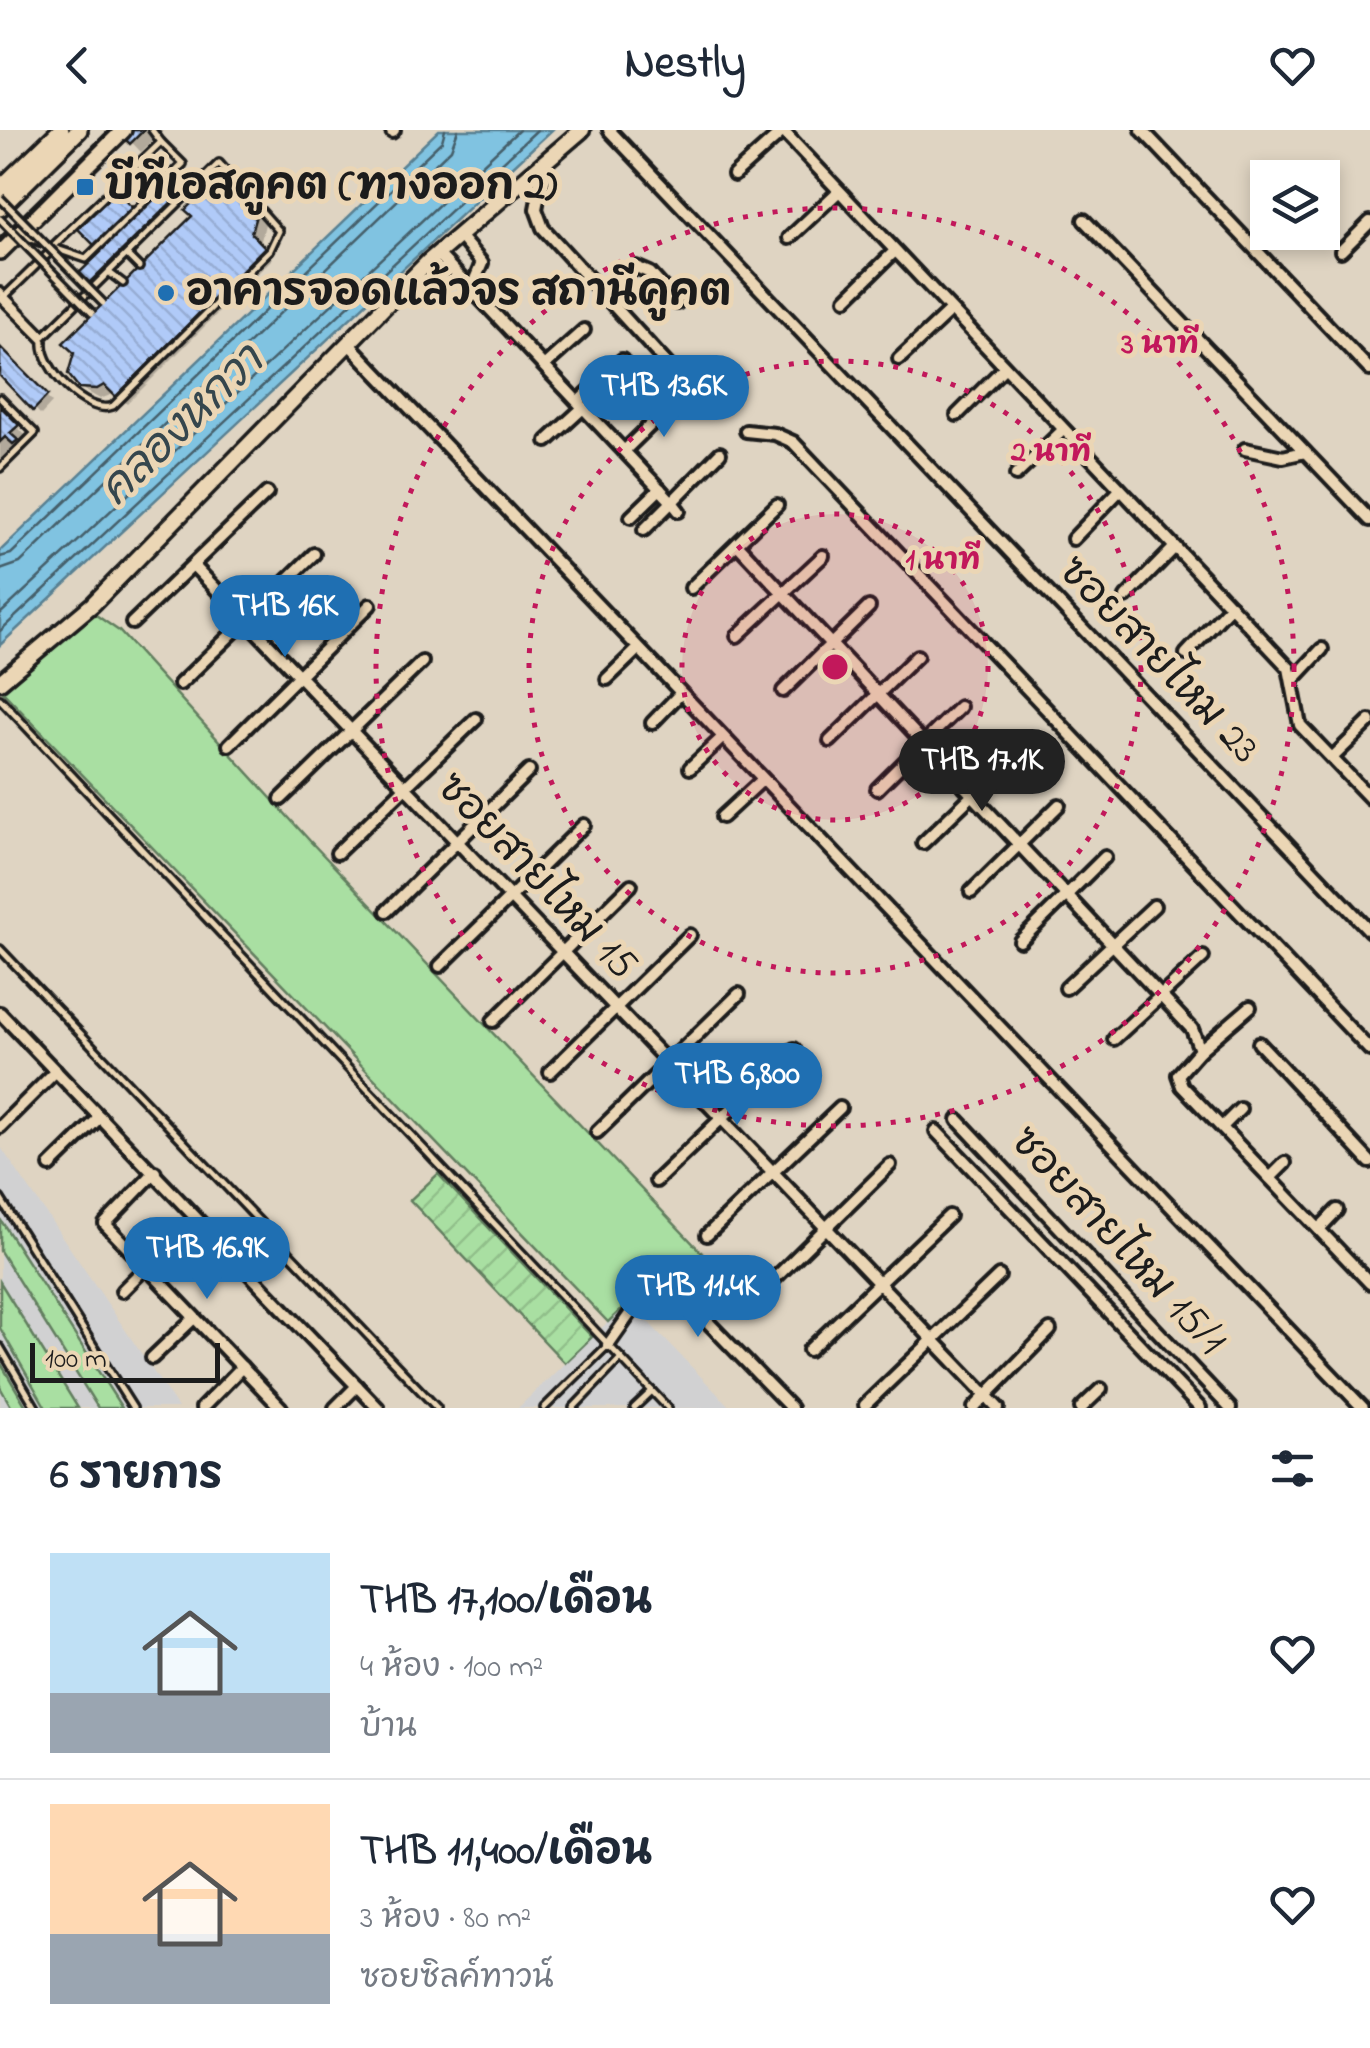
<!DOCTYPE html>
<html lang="th">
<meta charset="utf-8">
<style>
body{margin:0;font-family:"Indie Flower","Playpen Sans Thai",sans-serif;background:#f6f6f7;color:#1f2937;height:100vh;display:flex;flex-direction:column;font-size:38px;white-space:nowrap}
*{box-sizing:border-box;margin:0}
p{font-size:32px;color:#747a83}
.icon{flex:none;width:55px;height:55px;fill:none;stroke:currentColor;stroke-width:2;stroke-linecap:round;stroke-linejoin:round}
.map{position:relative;height:1278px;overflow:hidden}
.side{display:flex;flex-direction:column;background:#fff;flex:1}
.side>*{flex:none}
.fabs{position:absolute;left:1250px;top:30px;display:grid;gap:20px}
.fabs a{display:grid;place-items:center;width:90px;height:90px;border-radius:0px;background:#fff;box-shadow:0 5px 15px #0003;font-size:50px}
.scale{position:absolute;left:30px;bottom:25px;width:190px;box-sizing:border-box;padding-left:10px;border:5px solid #1c1c1c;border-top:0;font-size:28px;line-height:35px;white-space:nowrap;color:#1c1c1c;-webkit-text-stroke:8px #ebd6b5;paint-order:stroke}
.price{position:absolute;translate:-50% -85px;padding:0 22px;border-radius:35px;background:#1f6fb2;color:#fff;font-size:32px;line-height:65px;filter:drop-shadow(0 2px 5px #0008)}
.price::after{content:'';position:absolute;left:50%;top:60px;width:30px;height:22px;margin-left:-15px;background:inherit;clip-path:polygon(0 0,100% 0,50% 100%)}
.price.selected{background:#222;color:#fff}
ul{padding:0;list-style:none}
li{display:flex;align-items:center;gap:30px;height:250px;padding:0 50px}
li+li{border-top:2px solid #e0e1e3}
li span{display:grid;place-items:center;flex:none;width:280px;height:200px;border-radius:0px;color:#555}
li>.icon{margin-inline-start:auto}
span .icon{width:120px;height:120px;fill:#fffc;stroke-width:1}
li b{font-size:42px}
h2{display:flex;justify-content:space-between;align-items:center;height:120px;padding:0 50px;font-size:42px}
header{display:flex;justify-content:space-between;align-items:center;height:130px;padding:0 50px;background:#fff;font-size:45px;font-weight:700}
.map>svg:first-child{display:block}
.built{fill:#d1d1d2}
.green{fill:#a9dfa2;stroke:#627e5f;stroke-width:2.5}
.garden{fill:url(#garden-furrows);stroke:#627e5f;stroke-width:2.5}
.water{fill:#80c3e1;stroke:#588092;stroke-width:2.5}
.shadow{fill:#0003}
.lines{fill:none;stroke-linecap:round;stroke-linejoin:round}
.shore{stroke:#445f6b;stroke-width:2.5}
.building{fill:url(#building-back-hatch);stroke:#1c1c1c;stroke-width:2.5}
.service-casing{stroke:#1c1c1c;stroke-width:12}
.minor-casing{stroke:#1c1c1c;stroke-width:18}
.tertiary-casing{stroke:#1c1c1c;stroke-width:21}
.secondary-casing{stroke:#1c1c1c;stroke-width:22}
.path{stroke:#1c1c1c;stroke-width:2.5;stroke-dasharray:2.5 8;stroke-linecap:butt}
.service{stroke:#ebd6b5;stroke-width:5}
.minor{stroke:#ebd6b5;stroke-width:10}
.tertiary{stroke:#ebd6b5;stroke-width:14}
.secondary{stroke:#ebd6b5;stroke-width:15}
.rail{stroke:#1c1c1c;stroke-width:4}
.service-bridge-casing{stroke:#1c1c1c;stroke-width:12;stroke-linecap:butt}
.service-bridge{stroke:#ebd6b5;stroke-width:5}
.ring{fill:none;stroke:#c2185b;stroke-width:5;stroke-dasharray:5 10}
.poi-dot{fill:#1f6fb2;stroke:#ebd6b5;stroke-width:4}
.labels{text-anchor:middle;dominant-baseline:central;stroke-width:10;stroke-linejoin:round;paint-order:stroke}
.poi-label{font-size:42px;font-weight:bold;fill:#1c1c1c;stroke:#ebd6b5;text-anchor:start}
.street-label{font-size:42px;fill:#1c1c1c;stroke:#ebd6b5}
.water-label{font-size:45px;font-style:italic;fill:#35464d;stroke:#ebd6b5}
.centre{fill:#c2185b;stroke:#ebd6b5;stroke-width:5}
.ring-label{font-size:30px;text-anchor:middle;font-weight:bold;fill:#c2185b;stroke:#ebd6b5;stroke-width:10;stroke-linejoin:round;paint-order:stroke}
</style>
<header><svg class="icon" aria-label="back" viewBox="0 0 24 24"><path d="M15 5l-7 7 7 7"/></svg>Nestly<svg class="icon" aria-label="heart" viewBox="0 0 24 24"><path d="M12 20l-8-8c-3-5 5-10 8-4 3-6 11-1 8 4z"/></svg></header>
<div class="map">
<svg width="1370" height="1278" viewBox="0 0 1370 1278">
<defs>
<pattern id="garden-furrows" width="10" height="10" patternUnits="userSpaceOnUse" patternTransform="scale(2.5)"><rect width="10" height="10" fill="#a9dfa2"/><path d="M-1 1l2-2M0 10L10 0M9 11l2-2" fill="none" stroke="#91bf8b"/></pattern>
<pattern id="building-back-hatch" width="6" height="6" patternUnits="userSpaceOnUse" patternTransform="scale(2.5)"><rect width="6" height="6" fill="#b0caf8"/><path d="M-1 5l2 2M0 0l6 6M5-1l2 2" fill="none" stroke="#97add4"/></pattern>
</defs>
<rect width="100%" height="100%" fill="#dfd4c2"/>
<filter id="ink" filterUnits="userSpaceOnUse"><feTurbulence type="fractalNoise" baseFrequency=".01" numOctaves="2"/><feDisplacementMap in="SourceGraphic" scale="20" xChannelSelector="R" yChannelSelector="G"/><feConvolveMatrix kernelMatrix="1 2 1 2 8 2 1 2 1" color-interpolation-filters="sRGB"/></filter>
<g filter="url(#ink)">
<g class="built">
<path d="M0,1016l91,133 87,129h-178z"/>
<path d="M629,1172l102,106h-213l47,-45z"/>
</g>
<g class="green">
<path d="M93,483l26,18 191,210 392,412 -23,22 -11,-10 -60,57 -605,-630z"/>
<path d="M0,1089l122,189h-24l-98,-157z"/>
<path d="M0,1152l78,126h-32l-46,-80z"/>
<path d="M0,1232l27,46h-15l-12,-21z"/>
</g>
<path class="garden" d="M438,1044l154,163 -27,26 -155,-163z"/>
<path class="water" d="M439,0h113l-552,515v-94z"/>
<g class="shadow">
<path d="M120,0h43l-22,22z"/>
<path d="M221,47l44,47 -5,21 13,13 -146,146 -11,-11 -16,6 -16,-9 -10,-10z"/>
<path d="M127,53l5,6 -11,11 18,17 31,-30 10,9 -89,87 -9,-9 22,-22z"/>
<path d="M0,220l52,53 -11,12 -41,-42z"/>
<path d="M0,279l26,27 -8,8 6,8 -8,-8 -16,17z"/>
</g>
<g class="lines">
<g class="shore">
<path d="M0,427l11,-3 431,-413 3,-11"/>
<path d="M0,440l20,-7 431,-414 7,-19"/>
<path d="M0,484l519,-484"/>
<path d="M0,501l537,-501"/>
</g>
</g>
<g class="building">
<path d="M116,0h28l-14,14z"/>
<path d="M221,43l16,17 -7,8 18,3 9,11 -6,21 14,14 -149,150 -12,-12 -7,4 -18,-1 -11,-14 6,-21 -11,-10 129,-127 -7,-6z"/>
<path d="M127,50l6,6 -11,12 17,16 31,-30 11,9 -93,91 -10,-10 23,-22 -23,-23z"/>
<path d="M0,217l48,48 -15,16 -33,-35z"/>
<path d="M0,276l19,19 -9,8 8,7 -5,4 -8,-7 -5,5z"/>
</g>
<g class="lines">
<g class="service-casing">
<g id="service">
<path d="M20,104l22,9"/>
<path d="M52,117l109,-105 -9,-12"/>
<path d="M127,125l12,12"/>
<path d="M111,144l12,9"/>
<path d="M0,161l44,45 175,-173 60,68 -9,19 -157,156c-26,10 -73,-38 -70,-65l-43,-43"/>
<path d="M5,166l49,-48 32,11 97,-95 -22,-22"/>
<path d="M0,268l35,35 -35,35"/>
<path d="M0,569l668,709"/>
<path d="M0,819l437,459"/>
<path d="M0,1068l133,210"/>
<path d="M0,1217l36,61"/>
<path d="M544,1278l64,-63"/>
<path d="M573,1278l48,-50"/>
<path d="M634,1278l18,-17"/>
</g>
</g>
<g class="minor-casing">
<g id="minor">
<path d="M609,0l761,801"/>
<path d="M782,0l507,538 11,57 70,73"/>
<path d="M1142,0l228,240"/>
<path d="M392,2l2,-2"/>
<path d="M533,42l8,11 -5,26 7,19 135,148"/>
<path d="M734,45l49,-44"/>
<path d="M1084,90l286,300"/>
<path d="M460,107l22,26 -11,26"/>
<path d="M789,108l49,-46"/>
<path d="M1341,121l29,-29"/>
<path d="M438,124l234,248 48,-49"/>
<path d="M603,164l33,-27 14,6 27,30"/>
<path d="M846,169l49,-48"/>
<path d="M348,213l1015,1065"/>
<path d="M899,229l51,-48"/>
<path d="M545,235l39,-35"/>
<path d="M579,271l43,-41"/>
<path d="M957,285l47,-47"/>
<path d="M746,301l29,3 18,8 577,608"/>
<path d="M547,311l37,-34"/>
<path d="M1245,319l38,8 22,-5"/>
<path d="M624,321l52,-51"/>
<path d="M1016,345l47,-45"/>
<path d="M631,387l29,-28"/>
<path d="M644,400l28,-28 7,9"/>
<path d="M1073,409l47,-49"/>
<path d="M737,414l455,485 8,21 -22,25 4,11 188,197"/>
<path d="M193,435l805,843"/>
<path d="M691,458l86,-83"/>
<path d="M1126,467l49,-50"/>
<path d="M132,493l135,-130"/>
<path d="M737,506l86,-80"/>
<path d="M1186,524l45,-48"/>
<path d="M607,549l31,-30"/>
<path d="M1292,551l30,-32"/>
<path d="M180,554l134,-130"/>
<path d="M783,561l86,-84"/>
<path d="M652,593l28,-29"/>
<path d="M830,611l87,-85"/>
<path d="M229,615l141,-140"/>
<path d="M1332,628l38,-37"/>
<path d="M690,638l32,-30"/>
<path d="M877,659l83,-82"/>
<path d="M281,669l141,-137"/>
<path d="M722,687l39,-36"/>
<path d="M923,713l89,-86"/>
<path d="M337,723l139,-134"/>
<path d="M971,762l88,-87"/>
<path d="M387,781l142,-140"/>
<path d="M1020,811l85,-84"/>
<path d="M440,836l144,-141"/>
<path d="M1066,858l88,-82"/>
<path d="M0,883l378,395"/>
<path d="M493,891l138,-136"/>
<path d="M1114,909l89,-82"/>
<path d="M1259,913l111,119"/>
<path d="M1200,920l50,-43"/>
<path d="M550,942l140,-137"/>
<path d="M958,990l272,288"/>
<path d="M0,997l56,-56"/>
<path d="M1222,997l18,-18"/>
<path d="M936,1001l264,277"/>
<path d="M597,1002l142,-138"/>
<path d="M50,1036l50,-49"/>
<path d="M155,1042l-50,52 176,184"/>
<path d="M1270,1048l15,-15"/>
<path d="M656,1051l138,-132"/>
<path d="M1319,1099l18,-19"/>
<path d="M707,1105l133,-127"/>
<path d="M122,1161l26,-26"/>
<path d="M756,1167l134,-132"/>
<path d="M608,1215l26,-37 34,-27 123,127"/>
<path d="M809,1220l140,-134"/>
<path d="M152,1228l42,-40"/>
<path d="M865,1275l134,-129"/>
<path d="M202,1278l40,-41"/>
<path d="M335,1278l22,-22"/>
<path d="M974,1278l76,-78"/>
<path d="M1081,1278l20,-19"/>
</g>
</g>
<g class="tertiary-casing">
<path id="tertiary" d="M0,552l93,-78 336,-343 153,-131"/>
</g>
<g class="secondary-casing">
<g id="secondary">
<path d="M0,59l61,-59"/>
<path d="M0,78l79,-78"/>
<path d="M0,121l123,-121"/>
</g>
</g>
<path class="path" d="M132,55l21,-21"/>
<use href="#service" class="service"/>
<use href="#minor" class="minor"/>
<use href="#tertiary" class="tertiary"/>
<use href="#secondary" class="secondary"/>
<path class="rail" d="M0,111l111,-111"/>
<g class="service-bridge-casing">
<g id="service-bridge">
<path d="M0,68l103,105"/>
<path d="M0,89l92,94"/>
</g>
</g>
<use href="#service-bridge" class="service-bridge"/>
</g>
</g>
<circle cx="835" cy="537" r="153" fill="#c2185b" fill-opacity=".12"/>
<g class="ring">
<circle cx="835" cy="537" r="153"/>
<circle cx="835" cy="537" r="306"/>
<circle cx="835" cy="537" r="459"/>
</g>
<g class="poi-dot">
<rect x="75" y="47" width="20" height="20" rx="5"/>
<circle cx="166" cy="163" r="10"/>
</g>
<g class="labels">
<g class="poi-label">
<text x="105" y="57">บีทีเอสคูคต (ทางออก 2)</text>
<text x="186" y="163">อาคารจอดแล้วจร สถานีคูคต</text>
</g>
<g class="street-label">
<text transform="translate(1158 531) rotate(46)">ซอยสายไหม 23</text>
<text transform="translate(536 747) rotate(46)">ซอยสายไหม 15</text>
<text transform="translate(1117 1112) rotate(47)">ซอยสายไหม 15/1</text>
</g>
<g class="water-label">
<text transform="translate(183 297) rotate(-44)">คลองหกวา</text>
</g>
</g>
<circle cx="835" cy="537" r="15" class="centre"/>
<g class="ring-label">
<text x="1160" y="223">3 นาที</text>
<text x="1051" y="331">2 นาที</text>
<text x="943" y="439">1 นาที</text>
</g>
</svg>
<div class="fabs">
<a><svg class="icon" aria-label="layers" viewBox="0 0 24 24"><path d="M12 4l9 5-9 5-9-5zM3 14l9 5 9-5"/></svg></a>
</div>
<div class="scale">100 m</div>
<b class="price" style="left:664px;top:310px">THB 13.6K</b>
<b class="price" style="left:285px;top:530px">THB 16K</b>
<b class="price selected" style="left:982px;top:684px">THB 17.1K</b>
<b class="price" style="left:737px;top:998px">THB 6,800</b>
<b class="price" style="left:207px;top:1172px">THB 16.9K</b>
<b class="price" style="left:698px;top:1210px">THB 11.4K</b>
</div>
<section class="side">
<h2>6 รายการ<svg class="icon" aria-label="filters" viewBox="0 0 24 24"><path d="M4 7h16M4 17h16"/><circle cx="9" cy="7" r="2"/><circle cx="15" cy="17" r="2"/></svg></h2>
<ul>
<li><span style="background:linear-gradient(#bfe0f5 70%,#9aa5b1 0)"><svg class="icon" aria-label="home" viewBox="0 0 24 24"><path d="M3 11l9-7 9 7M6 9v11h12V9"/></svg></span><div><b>THB 17,100/เดือน</b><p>4 ห้อง · 100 m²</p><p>บ้าน</p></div><svg class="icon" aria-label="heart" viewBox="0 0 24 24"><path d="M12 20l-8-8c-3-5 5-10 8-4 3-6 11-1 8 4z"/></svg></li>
<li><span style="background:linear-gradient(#ffd9b3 65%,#9aa5b1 0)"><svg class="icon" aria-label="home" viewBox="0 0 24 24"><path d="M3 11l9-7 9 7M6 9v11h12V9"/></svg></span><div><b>THB 11,400/เดือน</b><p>3 ห้อง · 80 m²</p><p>ซอยซิลค์ทาวน์</p></div><svg class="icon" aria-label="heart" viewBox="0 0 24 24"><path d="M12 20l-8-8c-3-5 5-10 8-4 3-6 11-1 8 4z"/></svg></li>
</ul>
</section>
